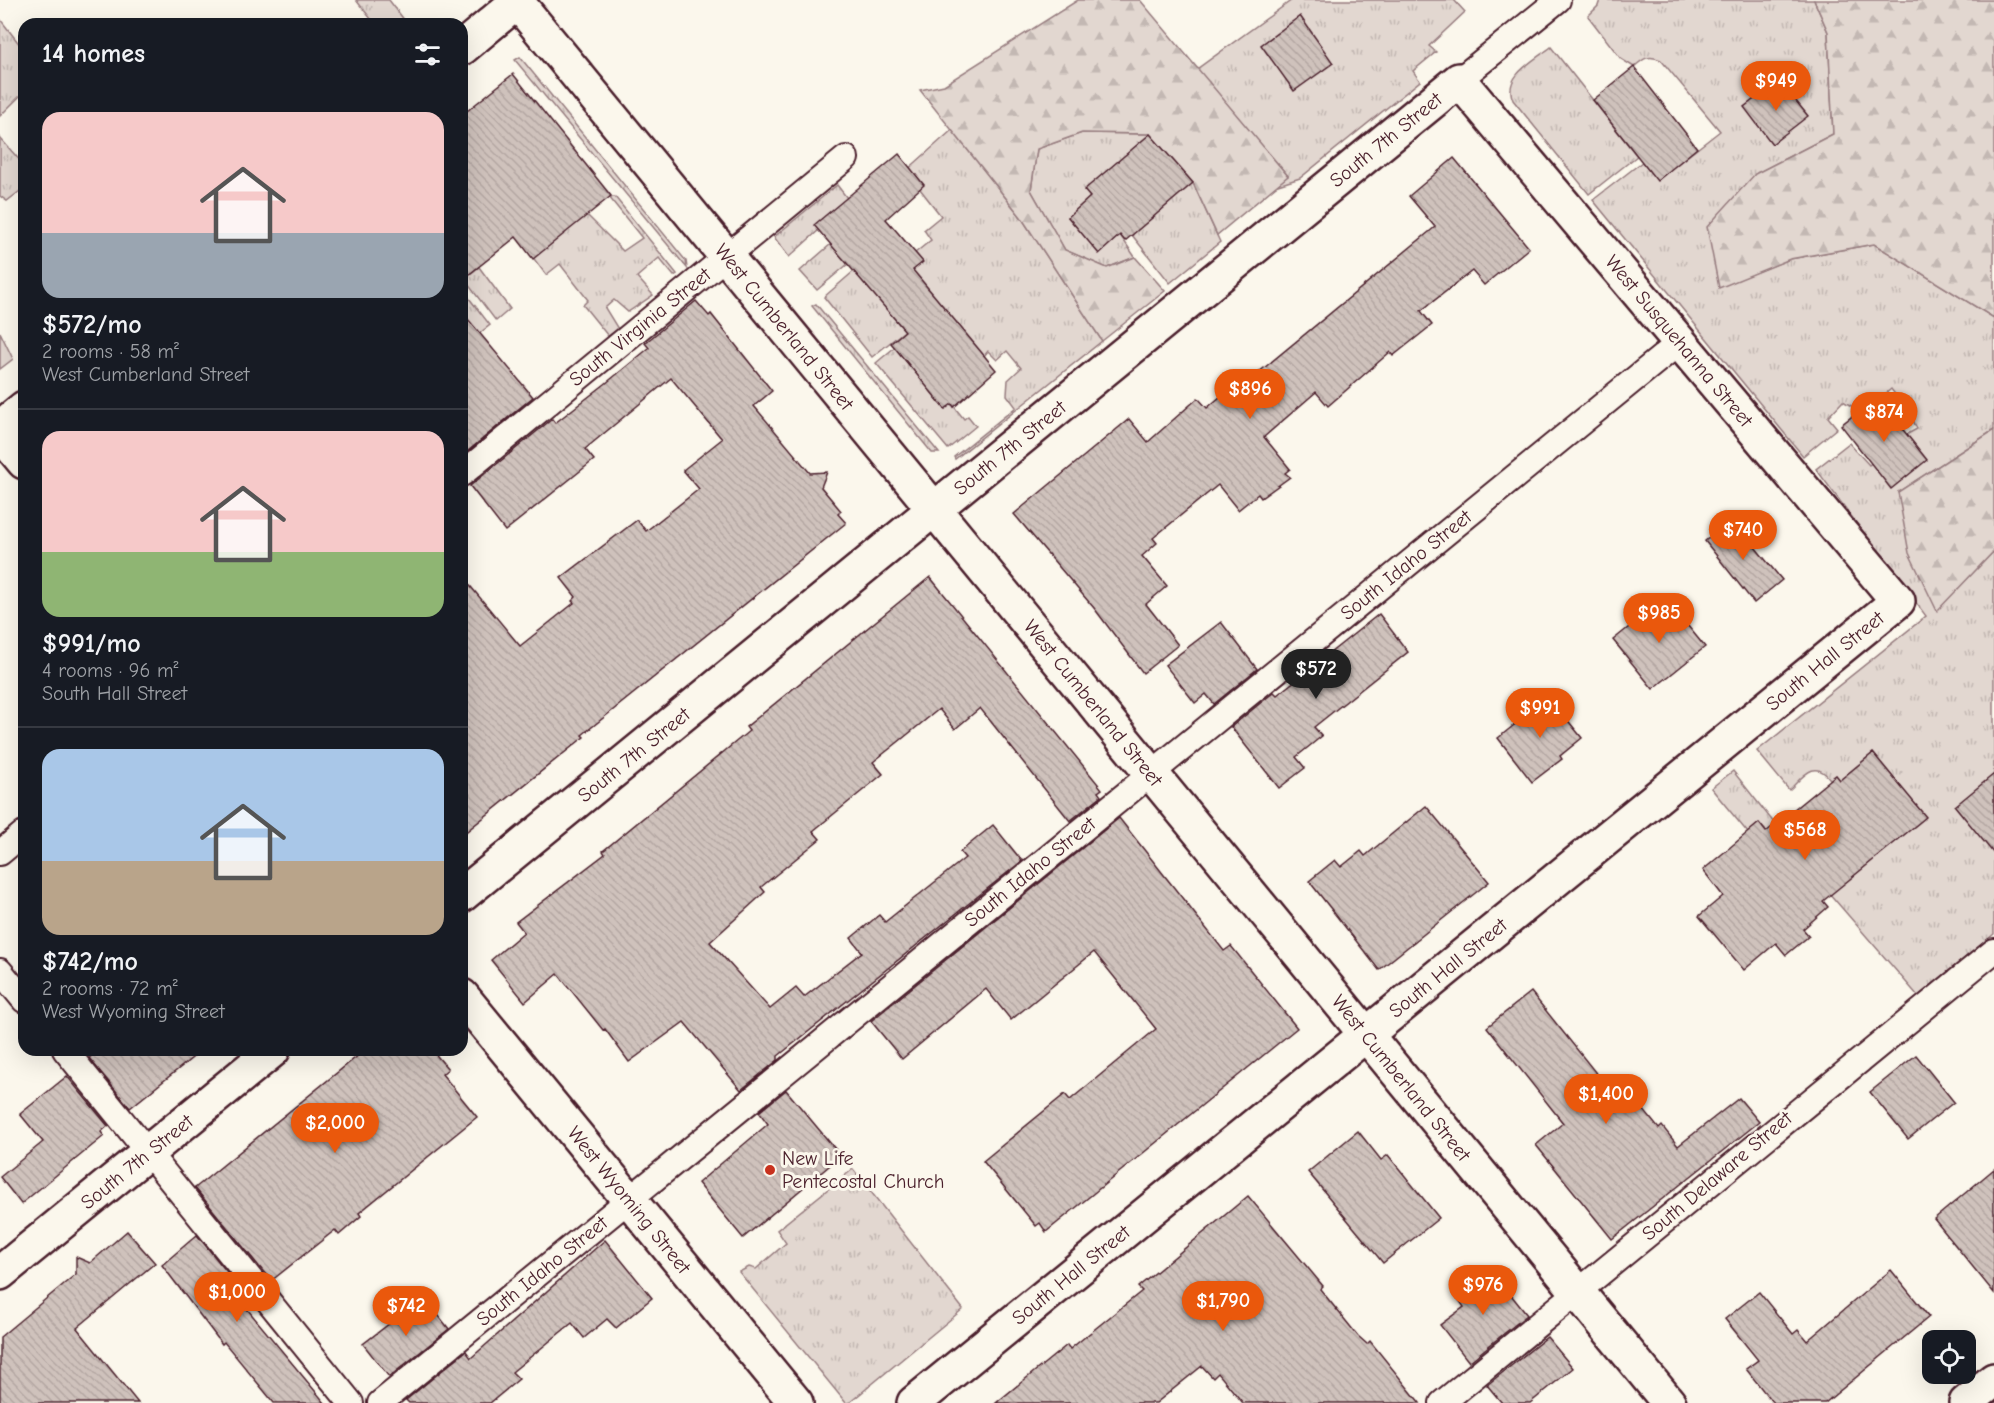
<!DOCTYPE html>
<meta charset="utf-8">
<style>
body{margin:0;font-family:"Comic Neue",sans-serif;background:#20242c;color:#f1f3f6;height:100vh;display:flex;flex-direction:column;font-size:22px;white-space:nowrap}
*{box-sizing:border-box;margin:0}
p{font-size:20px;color:#9ea1a6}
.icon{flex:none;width:33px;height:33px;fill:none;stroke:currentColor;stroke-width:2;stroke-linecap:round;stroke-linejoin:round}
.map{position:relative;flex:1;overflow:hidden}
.side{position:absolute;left:18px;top:18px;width:450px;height:1038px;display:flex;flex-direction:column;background:#171b24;border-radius:18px;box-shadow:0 6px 24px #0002}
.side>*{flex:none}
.fabs{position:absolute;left:1922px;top:1330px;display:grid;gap:12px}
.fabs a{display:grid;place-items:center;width:54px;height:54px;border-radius:12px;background:#171b24;box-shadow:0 6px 24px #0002;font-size:30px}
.price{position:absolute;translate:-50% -51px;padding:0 14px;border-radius:21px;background:#ea580c;color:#fff;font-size:20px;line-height:39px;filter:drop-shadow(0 2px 3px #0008)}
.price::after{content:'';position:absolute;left:50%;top:36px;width:18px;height:14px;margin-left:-9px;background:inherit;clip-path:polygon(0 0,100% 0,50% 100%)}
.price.current{background:#222;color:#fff}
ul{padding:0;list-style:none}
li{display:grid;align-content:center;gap:12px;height:318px;padding:0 24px}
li+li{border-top:2px solid #363941}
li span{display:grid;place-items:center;height:186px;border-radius:18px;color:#555}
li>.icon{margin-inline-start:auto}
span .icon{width:108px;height:108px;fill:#fffc;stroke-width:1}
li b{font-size:26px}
h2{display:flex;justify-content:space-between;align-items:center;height:72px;padding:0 24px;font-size:26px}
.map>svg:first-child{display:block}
.grass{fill:url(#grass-tufts);stroke:#967b7e;stroke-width:1.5}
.forest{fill:url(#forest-firs);stroke:#967b7e;stroke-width:1.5}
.building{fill:url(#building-back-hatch);stroke:#4a1f2b;stroke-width:1.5}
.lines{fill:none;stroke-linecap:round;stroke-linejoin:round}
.lane-casing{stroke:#4a1f2b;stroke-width:28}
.street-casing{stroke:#4a1f2b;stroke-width:38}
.secondary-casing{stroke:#4a1f2b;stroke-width:38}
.lane{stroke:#fbf7ec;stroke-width:24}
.street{stroke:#fbf7ec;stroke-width:33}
.secondary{stroke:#fbf7ec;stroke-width:33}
.poi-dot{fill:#c8321e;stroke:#fbf7ec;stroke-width:2}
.labels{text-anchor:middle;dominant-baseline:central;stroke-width:6;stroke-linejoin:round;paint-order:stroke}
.street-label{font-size:20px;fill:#4a1f2b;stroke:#fbf7ec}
.poi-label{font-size:20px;fill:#4a1f2b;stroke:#fbf7ec;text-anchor:start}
</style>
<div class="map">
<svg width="1994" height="1403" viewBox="0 0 1994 1403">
<defs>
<pattern id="grass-tufts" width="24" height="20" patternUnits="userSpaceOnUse" patternTransform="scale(1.5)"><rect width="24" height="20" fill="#e2d7d0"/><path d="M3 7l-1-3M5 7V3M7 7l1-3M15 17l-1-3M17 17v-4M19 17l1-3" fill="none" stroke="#c3b8b3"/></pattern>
<pattern id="forest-firs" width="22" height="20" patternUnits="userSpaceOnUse" patternTransform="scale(1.5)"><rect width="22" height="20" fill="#e2d7d0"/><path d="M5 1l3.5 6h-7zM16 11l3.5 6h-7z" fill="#c3b8b3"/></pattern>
<pattern id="building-back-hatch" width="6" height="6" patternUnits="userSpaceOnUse" patternTransform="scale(1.5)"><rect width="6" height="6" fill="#cfc2bc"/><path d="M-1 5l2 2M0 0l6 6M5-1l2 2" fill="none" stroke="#b3a6a2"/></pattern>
</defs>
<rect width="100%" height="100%" fill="#fbf7ec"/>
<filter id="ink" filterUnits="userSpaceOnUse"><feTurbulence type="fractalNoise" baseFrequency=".0167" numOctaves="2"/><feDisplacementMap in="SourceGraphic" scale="12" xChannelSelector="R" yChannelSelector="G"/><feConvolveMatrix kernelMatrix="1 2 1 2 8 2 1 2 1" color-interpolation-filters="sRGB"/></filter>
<g filter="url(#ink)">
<g class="grass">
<path d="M356,0h33l16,21h20l-4,3h-46z"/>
<path d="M1292,0h162l11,12 -36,34 7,6 -23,19 7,10 -120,97 -25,8 13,-10 -91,-107z"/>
<path d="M1600,0h214l14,32 5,102 -78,40 -36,113 71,-28 84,-15 120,74v112l-96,62 39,118 57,-59v383l-76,62 -134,-155 -5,4 -20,-22 -11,10 -37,-45 22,-17 53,67 10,-7 45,55 84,-68 -52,-65 -33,27 -4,-5 -6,4c-16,-21 -27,-2 -41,11l-32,-39 169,-135 -110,-147 33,-26 20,22 35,-29 13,-7 -7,-15 -19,-25 -15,13 -4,-4 -14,12 -15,-9 -15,16 9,11 -34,28 -210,-256 49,-38 15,18 63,-49 -59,-71c-13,-6 -18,-1 -27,7l-13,-8 -33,-43 10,-10z"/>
<path d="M0,19l24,31v42l-24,24z"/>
<path d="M1551,47l86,109 -48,38 -76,-94c-11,-24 22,-40 38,-53z"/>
<path d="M520,57l166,204 1,7 -172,-208z"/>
<path d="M952,130l69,87 81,124 -147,118 -1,-2 62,-50 -9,-12 1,-15 13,-12 -14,-17 -10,9 -9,-9 -4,5 -67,-35 -45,36 -48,-60 30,-26 25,29 43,-38 -7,-9 16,-13 -7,-10 17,-14 -35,-45z"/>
<path d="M1082,133l68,1 -65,56 5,7 -22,20 31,36 21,-18 15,22 -28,11 -42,-18 -34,-60 6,-41z"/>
<path d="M0,138l24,27v23l-17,13 -7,-5z"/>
<path d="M1193,183l27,59 -50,41 -38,-48z"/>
<path d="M837,185l10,13 -28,32 -30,27 -15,-20z"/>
<path d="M609,197h6l62,77 -3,2 -15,-18 -22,19 16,18 -25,17 -14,-12 -9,8 13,21 -10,7 -25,-31 5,-5 -28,-36 -14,11 -29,-39 70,-21 36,36 19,-13z"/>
<path d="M831,244l17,20 -31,26 -17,-19z"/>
<path d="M479,267l31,42 -14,12 -32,-42z"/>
<path d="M462,289l28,36 -28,22z"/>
<path d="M816,304l123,149h-7l-120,-147z"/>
<path d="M0,332l13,27 -13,10z"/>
<path d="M895,347l50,62 7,-5 12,15 4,-3 8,10 -28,23 -72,-86z"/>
<path d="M853,1169l110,140 -114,94h-3l-107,-131 10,-5 7,2 30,-26 -9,-13z"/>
</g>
<g class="forest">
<path d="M1078,0h62l148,176 -71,59 -24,-52 -43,-49 -68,-1 -45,16 -6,41 34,60 42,18 28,-11 30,34 -63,50 -81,-124 -101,-127 24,-5z"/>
<path d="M1814,0h180v318l-120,-74 -84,15 -71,29 -12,-61 48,-53 78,-40 -5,-102z"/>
<path d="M1994,430v121l-57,60 -28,-58 -11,-61z"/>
</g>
<g class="building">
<path d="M1300,16l33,47 -39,28 -33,-46z"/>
<path d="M1634,67l63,81 -40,33 -64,-81z"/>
<path d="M513,74l98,122 -78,63 -17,-22 -54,43v-165z"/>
<path d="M1779,80l29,36 -36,28 -28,-37z"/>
<path d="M1150,134l43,49 -68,58 -5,-6 -21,19 -31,-37 22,-20 -6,-7z"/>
<path d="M899,154l25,31 -38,34 37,43 -10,8 83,100 -42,37 -2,-3 -7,5 -54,-66 14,-12 -91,-106z"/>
<path d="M1454,158l75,90 -45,37 -12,-14 -51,40 11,14 -39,31 -3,-4 -62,54 -12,-14 -52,45 26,32 -5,4 5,4 -29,21 -3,-4 -20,16 -20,-25 -65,53 4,5 -15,13 25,30 -21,18 32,41 -35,28 -49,-65 -80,-94 115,-95 19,23 50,-44 9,10 20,-17 3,5 205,-169 -26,-31z"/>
<path d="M696,301l13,15 2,-2 61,77 -18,15 56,67 17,-1 -6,15 20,24 -3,3 8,9 -264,212 2,2 -122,98v-259l58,70 54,-43 -2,-2 4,-4 -15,-19 76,-58 9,11 53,-42 -16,-19 39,-31 -51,-61 -86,71 9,11 -89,71 -35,-45 82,-67 3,4 50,-39 44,-36 -4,-5z"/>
<path d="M462,312l71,85 -71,59z"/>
<path d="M1877,397l50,63 -36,29 -50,-64z"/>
<path d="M1732,519l50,61 -28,23 -49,-62z"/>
<path d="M930,577l172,212 -4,3 3,4 -31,25 -90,-113 -25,21 -16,-20 -42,34 -24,19 10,12 -70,57 7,8 -59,48 4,5 -55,50 60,67 26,-21 8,9 58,-45 -11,-14 28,-23 6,7 80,-64 -5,-6 33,-27 29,36 -244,195v4l-37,30 -57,-68 -55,40 -24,-33 -2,1 -45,-56 -33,28 -34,-42 33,-28 -8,-10 89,-68 -2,-3 146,-120 -3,-4z"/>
<path d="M1665,598l40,49 -52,42 -40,-49z"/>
<path d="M1379,614l29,38 -94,75 8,9 -26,21 9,11 -26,20 -48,-61 43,-35 3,3z"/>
<path d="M1221,622l36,47 -43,35 -8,-10 -11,9 -30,-38z"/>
<path d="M1549,697l33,41 -22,18 2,3 -30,23 -34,-44z"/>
<path d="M1873,753l53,64 -103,84 5,6 -25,22 6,7 -23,19 -10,-12 -32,27 -45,-54 24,-20 -20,-26 56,-47 7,9 70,-57 4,5z"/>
<path d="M1994,774v80l-39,-48z"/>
<path d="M1426,806l63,76 -110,88 -70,-89 26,-21 6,7 20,-16 4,5z"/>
<path d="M1119,818l105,133 7,-5 66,82 -251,204 -6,-9 -4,3 -53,-65 82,-67 5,6 86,-71 -62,-77 -83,68 -25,-31 -84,70 -31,-38z"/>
<path d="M1531,992l76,95 11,-9 41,51 3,-3 16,20 61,-48 20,24 -147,117 -76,-94 27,-22 -76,-96z"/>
<path d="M99,1050h103l-72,58 -41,-50z"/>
<path d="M365,1050h67l16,19 -6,5 35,43 -118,96 2,3 -22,19 -4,-5 -64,51 -76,-93z"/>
<path d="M1916,1055l38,47 -46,37 -38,-47z"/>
<path d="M67,1076l41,50 -7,6 3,4 -83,68 -21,-27 43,-35 -23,-28z"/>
<path d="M786,1090l55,66 -98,82 -45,-55 70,-59 -9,-12z"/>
<path d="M1358,1131l23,29 7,-5 51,63 -56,45 -75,-91z"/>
<path d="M1994,1169v124l-60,-74z"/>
<path d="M1248,1196l75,90 -3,3 38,47 9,8 3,-3 50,62h-177l-25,-30 -5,5 -11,-12 -46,37h-160l71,-58 3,4 72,-58 -4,-4z"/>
<path d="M127,1231l28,32 -78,65 61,75h-138v-66l76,-63v-17l14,6z"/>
<path d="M197,1235l52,64 -6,5 82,99h-51l-50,-61 -2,2 -60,-79z"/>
<path d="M605,1240l47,58 -36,30 -9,-9 -23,19 -12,-15 -60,49 7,7 -29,24h-81l-3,-3 60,-49 5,7z"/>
<path d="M1491,1270l36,45 -58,47 -29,-37 24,-18 -7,-10z"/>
<path d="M1891,1270l38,47 -104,86h-52l-27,-34 12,-9 -33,-41 34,-27 34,42 5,-4 9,11z"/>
<path d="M424,1297l25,32 -60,48 -26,-33z"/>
<path d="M1547,1337l26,31 -43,35h-28l-15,-18z"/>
</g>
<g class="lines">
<g class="lane-casing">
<g id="lane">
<path d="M1459,80l99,-80"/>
<path d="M462,474l384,-316"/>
<path d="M0,853l24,-20"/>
<path d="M0,971l24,29"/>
<path d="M65,1050l286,353"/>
<path d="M380,1403l1300,-1061"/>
<path d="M1442,1403l552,-452"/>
</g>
</g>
<g class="street-casing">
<g id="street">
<path d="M462,48l55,-46 1152,1401"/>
<path d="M0,428l24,-20"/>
<path d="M0,433l24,29"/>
<path d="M462,895l997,-815 439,521 -984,802"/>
<path d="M462,996l334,407"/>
<path d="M0,1273l273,-223"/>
</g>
</g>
<g class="secondary-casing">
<path id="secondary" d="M1966,1403l28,-23"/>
</g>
<use href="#lane" class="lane"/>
<use href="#street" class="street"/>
<use href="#secondary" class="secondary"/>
</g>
</g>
<circle class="poi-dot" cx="770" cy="1170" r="6"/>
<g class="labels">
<g class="street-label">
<text transform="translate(1386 140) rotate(-39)">South 7th Street</text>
<text transform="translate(640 327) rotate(-39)">South Virginia Street</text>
<text transform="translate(784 327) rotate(51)">West Cumberland Street</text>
<text transform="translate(1679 341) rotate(50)">West Susquehanna Street</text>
<text transform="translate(1010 448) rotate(-39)">South 7th Street</text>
<text transform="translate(1406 565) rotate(-39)">South Idaho Street</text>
<text transform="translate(1825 661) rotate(-39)">South Hall Street</text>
<text transform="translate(1093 703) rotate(51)">West Cumberland Street</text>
<text transform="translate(634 755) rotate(-39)">South 7th Street</text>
<text transform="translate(1030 872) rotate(-39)">South Idaho Street</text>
<text transform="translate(1448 968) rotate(-39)">South Hall Street</text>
<text transform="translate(1401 1078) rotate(51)">West Cumberland Street</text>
<text transform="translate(137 1162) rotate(-39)">South 7th Street</text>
<text transform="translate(1717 1176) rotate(-40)">South Delaware Street</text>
<text transform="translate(629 1200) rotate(51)">West Wyoming Street</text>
<text transform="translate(542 1271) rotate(-39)">South Idaho Street</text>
<text transform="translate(1071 1275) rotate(-39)">South Hall Street</text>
</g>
<g class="poi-label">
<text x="782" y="1158">New Life<tspan x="782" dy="23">Pentecostal Church</tspan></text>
</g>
</g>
</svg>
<div class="fabs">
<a><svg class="icon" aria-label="locate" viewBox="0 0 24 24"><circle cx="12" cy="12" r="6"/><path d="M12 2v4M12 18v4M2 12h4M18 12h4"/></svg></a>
</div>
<b class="price" style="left:1776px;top:112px">$949</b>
<b class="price" style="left:1250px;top:420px">$896</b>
<b class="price" style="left:1884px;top:443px">$874</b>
<b class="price" style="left:1743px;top:561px">$740</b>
<b class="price" style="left:1659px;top:644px">$985</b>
<b class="price current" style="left:1316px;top:700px">$572</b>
<b class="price" style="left:1540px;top:739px">$991</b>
<b class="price" style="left:1805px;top:861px">$568</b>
<b class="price" style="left:1606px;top:1125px">$1,400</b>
<b class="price" style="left:335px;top:1154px">$2,000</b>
<b class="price" style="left:1483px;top:1316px">$976</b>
<b class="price" style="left:237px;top:1323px">$1,000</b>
<b class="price" style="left:1223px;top:1332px">$1,790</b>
<b class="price" style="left:406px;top:1337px">$742</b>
<section class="side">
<h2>14 homes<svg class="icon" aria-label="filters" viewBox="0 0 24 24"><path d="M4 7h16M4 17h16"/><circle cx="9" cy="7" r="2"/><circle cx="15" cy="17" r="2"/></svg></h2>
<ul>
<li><span style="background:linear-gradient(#f6c9c9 65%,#9aa5b1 0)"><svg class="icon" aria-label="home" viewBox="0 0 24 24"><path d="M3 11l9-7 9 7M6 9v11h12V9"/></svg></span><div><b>$572/mo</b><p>2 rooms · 58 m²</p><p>West Cumberland Street</p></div></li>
<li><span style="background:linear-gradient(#f6c9c9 65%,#8fb573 0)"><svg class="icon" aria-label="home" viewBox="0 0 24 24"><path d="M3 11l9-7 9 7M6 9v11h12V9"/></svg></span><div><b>$991/mo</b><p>4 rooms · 96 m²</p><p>South Hall Street</p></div></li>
<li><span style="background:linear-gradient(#a9c7e8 60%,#b9a48a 0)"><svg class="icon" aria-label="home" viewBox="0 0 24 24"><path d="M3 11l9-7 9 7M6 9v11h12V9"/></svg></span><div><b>$742/mo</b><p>2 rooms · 72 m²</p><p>West Wyoming Street</p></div></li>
</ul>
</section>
</div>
